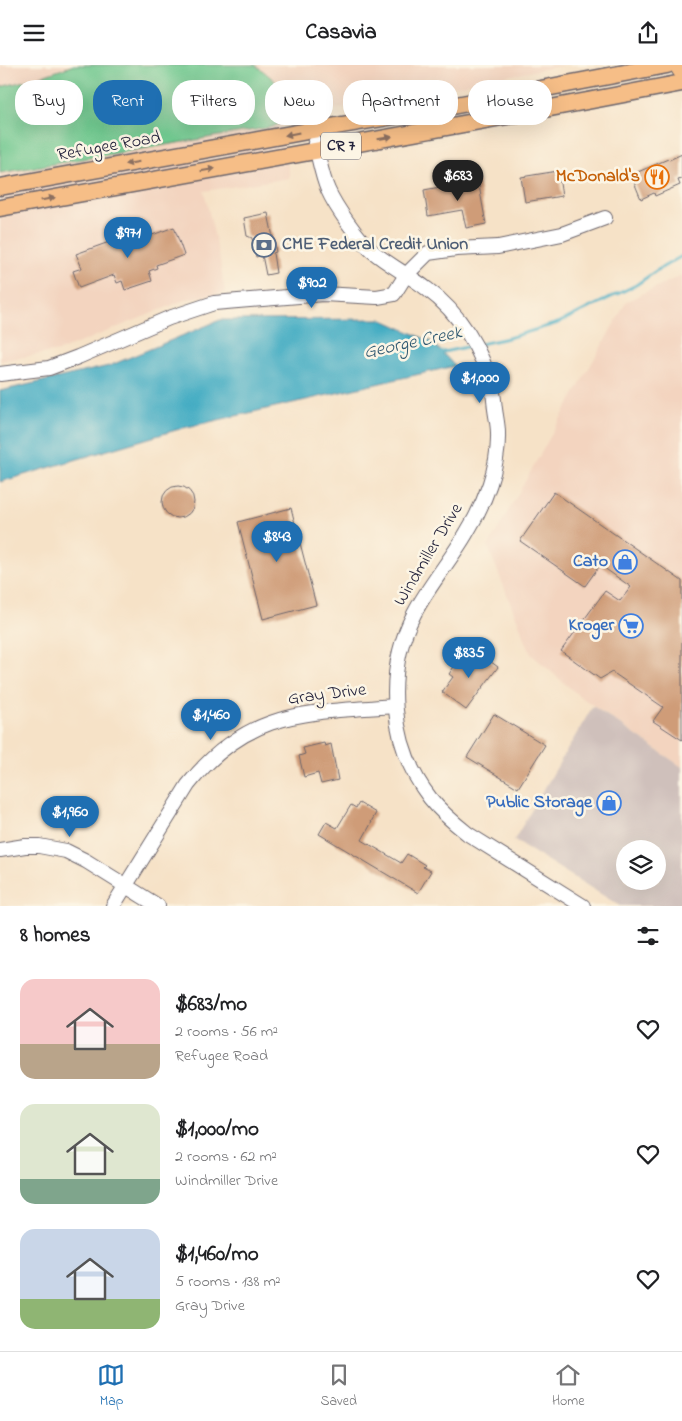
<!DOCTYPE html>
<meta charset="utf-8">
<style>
body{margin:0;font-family:"Indie Flower",sans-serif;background:#f2f2f2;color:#202124;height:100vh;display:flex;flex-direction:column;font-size:19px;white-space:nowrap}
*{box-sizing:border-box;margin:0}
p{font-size:16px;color:#757577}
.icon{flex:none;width:28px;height:28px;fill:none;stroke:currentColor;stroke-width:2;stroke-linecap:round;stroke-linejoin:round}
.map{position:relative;height:841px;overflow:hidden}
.details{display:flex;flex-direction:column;background:#fff;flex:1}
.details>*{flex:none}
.top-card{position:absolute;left:15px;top:15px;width:652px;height:45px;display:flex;gap:10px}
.fabs{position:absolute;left:616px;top:775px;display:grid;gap:10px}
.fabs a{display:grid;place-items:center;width:50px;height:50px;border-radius:50%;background:#fff;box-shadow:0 5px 20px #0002;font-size:25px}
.price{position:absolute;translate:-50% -42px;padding:0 11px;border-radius:18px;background:#1f6fb2;color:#fff;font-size:16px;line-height:32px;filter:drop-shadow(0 1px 2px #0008)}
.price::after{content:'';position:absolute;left:50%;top:30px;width:15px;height:11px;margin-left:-8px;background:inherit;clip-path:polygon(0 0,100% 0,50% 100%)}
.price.selected{background:#222;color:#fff}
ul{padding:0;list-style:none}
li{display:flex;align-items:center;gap:15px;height:125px;padding:0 20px}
li span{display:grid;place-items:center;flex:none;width:140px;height:100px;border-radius:15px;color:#555}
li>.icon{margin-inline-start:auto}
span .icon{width:60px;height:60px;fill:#fffc;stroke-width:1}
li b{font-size:21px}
h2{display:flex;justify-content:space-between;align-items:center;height:60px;padding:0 20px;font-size:21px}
.chip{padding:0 18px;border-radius:20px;background:#fff;box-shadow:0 5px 20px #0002;font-size:18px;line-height:45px}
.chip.selected{background:#1f6fb2;color:#fff}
header{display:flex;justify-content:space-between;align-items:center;height:65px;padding:0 20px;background:#fff;font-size:22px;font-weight:700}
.menu{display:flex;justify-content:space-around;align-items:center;height:70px;border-top:1px solid #e0e0e0;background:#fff;font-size:14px;color:#757577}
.menu a{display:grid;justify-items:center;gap:2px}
.menu .selected{color:#1f6fb2}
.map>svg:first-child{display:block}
.built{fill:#f3d4bf}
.industrial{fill:#cfc0bb;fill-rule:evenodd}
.green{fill:#70c88f;stroke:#497565}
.water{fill:#43acc3;stroke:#32677f}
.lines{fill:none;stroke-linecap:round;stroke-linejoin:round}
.stream{stroke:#43acc3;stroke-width:3}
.building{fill:#cf9c78}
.minor-casing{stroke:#6c656c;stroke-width:16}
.major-casing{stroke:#6c656c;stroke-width:19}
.highway-casing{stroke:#6c656c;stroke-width:21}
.minor{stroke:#fff;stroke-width:14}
.major{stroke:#f6be87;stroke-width:16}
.highway{stroke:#f6be87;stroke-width:19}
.oneway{fill:#8c7061}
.labels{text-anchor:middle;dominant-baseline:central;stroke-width:5;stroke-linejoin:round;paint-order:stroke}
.shield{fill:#fcf5e5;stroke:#63616e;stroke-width:1}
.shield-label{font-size:16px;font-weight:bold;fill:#22223b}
.street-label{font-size:18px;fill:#22223b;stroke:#fcf5e5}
.food-label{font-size:18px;font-weight:bold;fill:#c56008;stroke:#fcf5e5;text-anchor:end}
.service-label{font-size:18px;font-weight:bold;fill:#4e5e75;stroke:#fcf5e5;text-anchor:start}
.shop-label{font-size:18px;font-weight:bold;fill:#366cbe;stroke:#fcf5e5;text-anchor:end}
.water-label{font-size:19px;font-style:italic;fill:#2f5971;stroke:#fcf5e5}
</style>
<header><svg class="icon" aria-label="menu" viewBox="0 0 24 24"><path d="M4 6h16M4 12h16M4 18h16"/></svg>Casavia<svg class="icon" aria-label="share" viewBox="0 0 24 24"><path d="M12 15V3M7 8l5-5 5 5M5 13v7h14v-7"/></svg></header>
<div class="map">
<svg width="682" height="841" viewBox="0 0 682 841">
<rect width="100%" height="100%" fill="#fcf5e5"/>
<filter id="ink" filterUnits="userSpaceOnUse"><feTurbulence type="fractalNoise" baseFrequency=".02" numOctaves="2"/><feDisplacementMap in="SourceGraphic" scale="10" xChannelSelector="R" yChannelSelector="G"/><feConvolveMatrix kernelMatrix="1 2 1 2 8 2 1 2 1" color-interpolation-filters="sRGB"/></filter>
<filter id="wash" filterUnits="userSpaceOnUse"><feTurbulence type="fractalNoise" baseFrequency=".0096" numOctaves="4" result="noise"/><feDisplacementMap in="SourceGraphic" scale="20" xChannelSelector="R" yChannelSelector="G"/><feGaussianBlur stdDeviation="1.12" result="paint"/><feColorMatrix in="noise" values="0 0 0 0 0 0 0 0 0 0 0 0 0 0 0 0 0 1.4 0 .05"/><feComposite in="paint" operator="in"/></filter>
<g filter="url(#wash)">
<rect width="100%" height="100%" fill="#f6e2c7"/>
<g class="built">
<path d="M0,0h565l-275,53 -9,9 9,51 -86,13 15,64 6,38 -38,6 -128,52 -59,10z"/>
<path d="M682,210v492l-104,-72 -47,-41 -43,-107 139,-246z"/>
</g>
<path class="industrial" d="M593,641l89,61v139h-62l-106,-66zM625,784h33v32h-33z"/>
<path class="green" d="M74,0h181c16,11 32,25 34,46l-7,12 -10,4 -272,46v-86l37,-9z"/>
<path class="water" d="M381,254l51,23 23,24 -272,62 -183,54v-91l109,-25 111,-46z"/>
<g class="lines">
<g class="stream">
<path d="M480,279l28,-6 50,-15 78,-38 20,-14 26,-15"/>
<path d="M439,288l32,-7"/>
</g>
</g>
<g id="blocks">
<g class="building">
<path d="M682,89v25l-4,1 2,5 -25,11 -1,-3 -13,6 -10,-24 37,-16 1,1z"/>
<path d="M558,106l4,25 -37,6 -4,-25z"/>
<path d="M478,115l8,44 -20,4 -4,-18 -34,6 -4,-26z"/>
<path d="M268,148l8,39 -3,1 3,20 -10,2 -4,-20 -6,2 -4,-19 -5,-2 -3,-18z"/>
<path d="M174,162l10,28 -28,10 1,3 -8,3 3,10 -27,9 -3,-9 -5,2 -3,-8 -35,13 -6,-17 9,-3 -6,-14 58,-21 2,8z"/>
<circle cx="178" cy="437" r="16"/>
<path d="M554,427l128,89v159l-29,-19 10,-14 -51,-35 -12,7 -39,-28 44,-60 15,10 11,-14 -31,-22 -15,21 -65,-45z"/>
<path d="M291,443l25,97 -53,14 -25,-97z"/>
<path d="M472,583l26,19 -32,43 -24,-18 11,-15 -4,-3 9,-13 3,3z"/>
<path d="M494,649l51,31 -27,43 -51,-31z"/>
<path d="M324,678l1,3 6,-2 7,36 -17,4 -3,-11 -14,4 -5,-21 6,-2 -2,-6z"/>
<path d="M359,738l17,10 -5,9h1l-10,18 39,23 6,-9 18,11 -2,2 8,4 -13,22 -99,-59 7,-12 11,6 14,-23 5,3z"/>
</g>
</g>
</g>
<g filter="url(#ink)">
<use href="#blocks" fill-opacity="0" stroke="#6c656c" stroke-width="1"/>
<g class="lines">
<g class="minor-casing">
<g id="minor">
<path d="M315,78c4,15 7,34 13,47 7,16 30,49 43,60 17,15 38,25 56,39 33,24 55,61 65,100 2,6 2,13 3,20 1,8 3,16 3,24 1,34 -13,70 -31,99 -16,28 -38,53 -53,82 -30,58 -24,132 16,184 11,14 24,25 38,36l115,72"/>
<path d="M0,309l49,-6 29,-11 91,-39 45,-15 109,-9 54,3 17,-3 12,-19 22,-22 28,-4 42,-2 64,-13 43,-16"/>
<path d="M0,785l25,-4h14l27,5 20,10 72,45"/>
<path d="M113,841l75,-121c60,-76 119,-72 207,-79"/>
</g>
</g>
<g class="major-casing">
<g id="major">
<path d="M0,122l313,-57 128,-22 226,-43"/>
<path d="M0,143l524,-95 158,-30"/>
</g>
</g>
<g class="highway-casing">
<path id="highway" d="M679,0l3,5"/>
</g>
<use href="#minor" class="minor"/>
<use href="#major" class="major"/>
<use href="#highway" class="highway"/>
</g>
<defs><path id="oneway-solid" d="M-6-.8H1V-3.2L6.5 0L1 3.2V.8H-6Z" transform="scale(1.25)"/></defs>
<g class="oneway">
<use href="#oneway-solid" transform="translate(292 69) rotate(169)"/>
<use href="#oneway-solid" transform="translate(385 73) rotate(-10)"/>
<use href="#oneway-solid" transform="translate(132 98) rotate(170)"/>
<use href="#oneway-solid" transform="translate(208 105) rotate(-10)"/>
<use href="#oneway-solid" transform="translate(48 134) rotate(-11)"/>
</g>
</g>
<defs>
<g id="restaurant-ring" transform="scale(1.25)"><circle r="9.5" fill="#fcf5e5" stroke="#e8710a" stroke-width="1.5"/><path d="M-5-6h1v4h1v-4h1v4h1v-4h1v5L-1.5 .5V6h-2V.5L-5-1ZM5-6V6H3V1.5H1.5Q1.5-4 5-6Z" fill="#e8710a"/></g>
<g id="bank-ring" transform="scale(1.25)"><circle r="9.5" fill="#fcf5e5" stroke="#5c6f8a" stroke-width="1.5"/><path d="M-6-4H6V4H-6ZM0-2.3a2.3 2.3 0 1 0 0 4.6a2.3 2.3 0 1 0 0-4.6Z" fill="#5c6f8a"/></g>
<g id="shop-ring" transform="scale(1.25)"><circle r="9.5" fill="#fcf5e5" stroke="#3f7fe0" stroke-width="1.5"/><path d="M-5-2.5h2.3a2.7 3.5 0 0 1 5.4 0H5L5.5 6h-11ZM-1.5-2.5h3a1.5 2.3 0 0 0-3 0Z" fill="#3f7fe0"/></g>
<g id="supermarket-ring" transform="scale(1.25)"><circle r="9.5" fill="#fcf5e5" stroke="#3f7fe0" stroke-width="1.5"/><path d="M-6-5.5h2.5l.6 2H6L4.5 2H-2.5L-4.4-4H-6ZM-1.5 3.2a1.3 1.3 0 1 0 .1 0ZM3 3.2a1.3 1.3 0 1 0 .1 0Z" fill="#3f7fe0"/></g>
</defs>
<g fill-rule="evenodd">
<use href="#restaurant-ring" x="657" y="112"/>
<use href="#bank-ring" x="264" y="180"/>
<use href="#shop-ring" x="625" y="497"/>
<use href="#supermarket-ring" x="631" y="561"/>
<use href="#shop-ring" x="609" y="738"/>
</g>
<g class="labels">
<rect class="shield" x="321" y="67.5" width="40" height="27" rx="4"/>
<g class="shield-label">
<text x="341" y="81">CR 7</text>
</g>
<g class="street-label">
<text transform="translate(109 82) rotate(-10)">Refugee Road</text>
<text transform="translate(429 490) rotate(-59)">Windmiller Drive</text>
<text transform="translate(327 630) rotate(-7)">Gray Drive</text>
</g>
<g class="food-label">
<text x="640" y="112">McDonald's</text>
</g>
<g class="service-label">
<text x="282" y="180">CME Federal Credit Union</text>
</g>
<g class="shop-label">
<text x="608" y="497">Cato</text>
<text x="614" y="561">Kroger</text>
<text x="592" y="738">Public Storage</text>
</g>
<g class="water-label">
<text transform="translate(413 278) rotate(-12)">George Creek</text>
</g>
</g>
</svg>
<div class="fabs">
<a><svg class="icon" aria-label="layers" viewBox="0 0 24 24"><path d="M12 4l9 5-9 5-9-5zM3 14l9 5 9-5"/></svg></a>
</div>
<b class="price selected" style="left:458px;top:137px">$683</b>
<b class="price" style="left:128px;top:194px">$971</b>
<b class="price" style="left:312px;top:244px">$902</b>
<b class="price" style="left:480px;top:339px">$1,000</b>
<b class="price" style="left:277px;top:498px">$843</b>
<b class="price" style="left:469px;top:614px">$835</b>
<b class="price" style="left:211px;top:676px">$1,460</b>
<b class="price" style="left:70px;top:773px">$1,960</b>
<div class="top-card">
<a class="chip">Buy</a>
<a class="chip selected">Rent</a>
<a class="chip">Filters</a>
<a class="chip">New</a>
<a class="chip">Apartment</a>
<a class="chip">House</a>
</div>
</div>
<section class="details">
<h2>8 homes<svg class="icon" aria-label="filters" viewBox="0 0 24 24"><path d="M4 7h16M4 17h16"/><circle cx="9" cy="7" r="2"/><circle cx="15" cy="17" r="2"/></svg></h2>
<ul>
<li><span style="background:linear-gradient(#f6c9c9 65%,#b9a48a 0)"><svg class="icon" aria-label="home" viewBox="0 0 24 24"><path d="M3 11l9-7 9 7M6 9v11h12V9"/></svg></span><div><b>$683/mo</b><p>2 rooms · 56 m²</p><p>Refugee Road</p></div><svg class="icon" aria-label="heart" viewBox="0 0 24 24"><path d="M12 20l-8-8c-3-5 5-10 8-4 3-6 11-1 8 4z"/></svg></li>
<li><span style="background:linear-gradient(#dfe7d0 75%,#7fa58c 0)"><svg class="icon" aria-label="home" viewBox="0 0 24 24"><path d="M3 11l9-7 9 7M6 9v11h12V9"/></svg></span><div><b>$1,000/mo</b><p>2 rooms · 62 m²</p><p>Windmiller Drive</p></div><svg class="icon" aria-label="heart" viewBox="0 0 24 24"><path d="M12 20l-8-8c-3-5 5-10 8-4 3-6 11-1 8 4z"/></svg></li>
<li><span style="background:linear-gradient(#c9d6e8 70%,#8fb573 0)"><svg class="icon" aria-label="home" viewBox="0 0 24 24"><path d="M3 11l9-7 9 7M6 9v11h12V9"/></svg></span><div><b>$1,460/mo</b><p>5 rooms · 138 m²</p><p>Gray Drive</p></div><svg class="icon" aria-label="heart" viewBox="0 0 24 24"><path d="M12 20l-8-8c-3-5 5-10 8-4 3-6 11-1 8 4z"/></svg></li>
</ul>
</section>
<nav class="menu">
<a class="selected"><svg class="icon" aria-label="map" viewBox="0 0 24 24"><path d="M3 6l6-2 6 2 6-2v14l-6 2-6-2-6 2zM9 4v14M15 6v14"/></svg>Map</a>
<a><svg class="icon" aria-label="saved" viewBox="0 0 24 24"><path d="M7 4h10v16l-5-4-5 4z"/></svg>Saved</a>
<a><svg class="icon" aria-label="home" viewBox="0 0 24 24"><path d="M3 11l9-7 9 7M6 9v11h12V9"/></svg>Home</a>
</nav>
